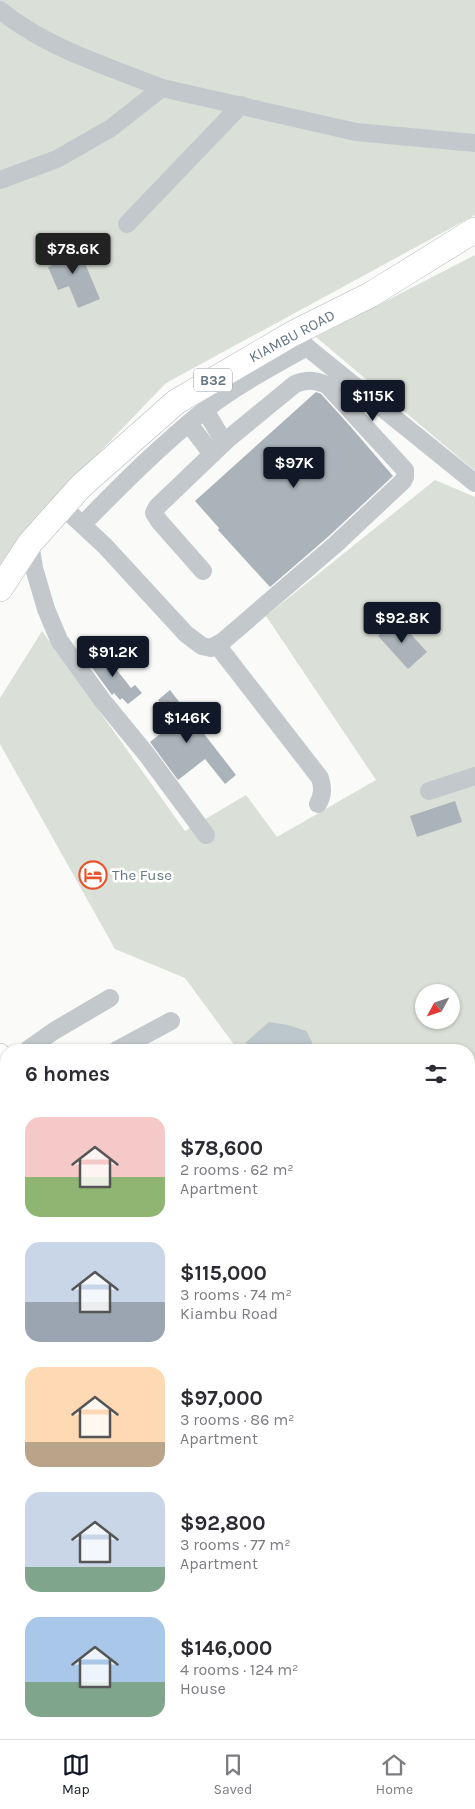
<!DOCTYPE html>
<meta charset="utf-8">
<style>
body{margin:0;font-family:Karla,sans-serif;background:#f2f2f3;color:#2b2b33;height:100vh;display:flex;flex-direction:column;font-size:19px;white-space:nowrap}
*{box-sizing:border-box;margin:0}
p{font-size:16px;color:#7c7c81}
.icon{flex:none;width:28px;height:28px;fill:none;stroke:currentColor;stroke-width:2;stroke-linecap:round;stroke-linejoin:round}
.map{position:relative;flex:1;overflow:hidden}
.drawer{position:absolute;left:0px;top:1044px;width:475px;height:696px;display:flex;flex-direction:column;background:#fff;border-radius:20px 20px 0 0;box-shadow:0 1px 4px #0004}
.drawer>*{flex:none}
.needle{width:32px;rotate:230deg}
.controls{position:absolute;left:415px;top:984px;display:grid;gap:10px}
.controls a{display:grid;place-items:center;width:45px;height:45px;border-radius:50%;background:#fff;box-shadow:0 1px 4px #0004;font-size:25px}
.price{position:absolute;translate:-50% -42px;padding:0 11px;border-radius:5px;background:#111827;color:#fff;font-size:16px;line-height:32px;filter:drop-shadow(0 1px 2px #0008)}
.price::after{content:'';position:absolute;left:50%;top:30px;width:15px;height:11px;margin-left:-8px;background:inherit;clip-path:polygon(0 0,100% 0,50% 100%)}
.price.current{background:#222;color:#fff}
ul{padding:0;list-style:none}
li{display:flex;align-items:center;gap:15px;height:125px;padding:0 25px}
li span{display:grid;place-items:center;flex:none;width:140px;height:100px;border-radius:15px;color:#555}
li>.icon{margin-inline-start:auto}
span .icon{width:60px;height:60px;fill:#fffc;stroke-width:1}
li b{font-size:21px}
h2{display:flex;justify-content:space-between;align-items:center;height:60px;padding:0 25px;font-size:21px}
.menu{display:flex;justify-content:space-around;align-items:center;height:70px;border-top:1px solid #e1e1e2;background:#fff;font-size:14px;color:#7c7c81}
.menu a{display:grid;justify-items:center;gap:2px}
.menu .current{color:#111827}
.map>svg:first-child{display:block}
.green{fill:#dadfd7;fill-rule:evenodd}
.water{fill:#bbc7cb}
.building{fill:#aab3b9}
.lines{fill:none;stroke-linecap:round;stroke-linejoin:round}
.major-casing{stroke:#b5babe;stroke-width:22}
.highway-casing{stroke:#b4b9bd;stroke-width:26}
.minor{stroke:#c3c8cc;stroke-width:18}
.major{stroke:#fff;stroke-width:21}
.highway{stroke:#fff;stroke-width:25}
.labels{text-anchor:middle;dominant-baseline:central;stroke-width:5;stroke-linejoin:round;paint-order:stroke}
.shield{fill:#fff;stroke:#939fa8;stroke-width:1}
.shield-label{font-size:14px;font-weight:bold;fill:#657683}
.street-label{font-size:15px;fill:#657683;stroke:#fff}
.poi-label{font-size:15px;fill:#657683;stroke:#fff;text-anchor:start}
</style>
<div class="map">
<svg width="475" height="1739" viewBox="0 0 475 1739">
<rect width="100%" height="100%" fill="#fafaf8"/>
<g class="green">
<path d="M0,0h475v215l-309,168 -74,77 -92,117z"/>
<path d="M475,255v216l-159,-134z"/>
<path d="M435,480l40,17v1005l-6,-6v-446h-231l-53,-72 -70,-29 -115,-205v-46l42,-67 143,200 61,-36 31,42 99,-57 -110,-164zM424,992h27v28h-27z"/>
<path d="M6,1542v58h-6v-56z"/>
<path d="M475,1578v161h-324l10,-5h308v-153z"/>
</g>
<path class="water" d="M269,1022l19,3 18,6 6,11 -1,8h-62l-3,-8z"/>
<g class="building">
<path d="M76,242l24,57 -22,9 -9,-22 -11,4 -10,-23 7,-3 -5,-12z"/>
<path d="M316,392l5,2 29,32 43,50 -64,60 -59,51 -52,-57 1,-2 -24,-27z"/>
<path d="M397,619l30,33 -19,17 -30,-33z"/>
<path d="M101,650l30,38 4,-3 7,8 -14,11 -6,-6 -2,2 -6,-7 -2,2 -25,-34z"/>
<path d="M170,690l66,85 -11,9 -20,-25 -27,21 -28,-38 25,-20 -17,-22z"/>
<path d="M455,801l7,21 -45,15 -7,-21z"/>
</g>
<g class="lines">
<g class="major-casing">
<g id="major">
<path d="M0,1054l6,8"/>
<path d="M0,1118l6,6"/>
<path d="M0,1171l6,5"/>
<path d="M469,1541l6,5"/>
</g>
</g>
<g class="highway-casing">
<path id="highway" d="M0,589l30,-46 51,-57 95,-84 116,-68 78,-39 105,-65"/>
</g>
<g class="minor">
<path d="M0,10c46,38 107,56 162,78"/>
<path d="M0,180l57,-21 54,-31 51,-40 194,44 119,11"/>
<path d="M127,224l114,-119"/>
<path d="M298,340l177,143"/>
<path d="M205,410l19,32"/>
<path d="M189,424l23,30"/>
<path d="M63,507l42,39 81,88 16,12 9,2 11,-6 114,-98 67,-63 2,-4v-7l-78,-85c-12,-5 -20,-6 -32,-1l-67,55 -71,68 -3,6 5,8 44,50"/>
<path d="M83,524c39,-40 79,-80 123,-115 31,-24 67,-43 101,-62"/>
<path d="M30,543l4,25 12,41 13,31 43,60 45,55 59,80"/>
<path d="M217,645l103,133c3,10 3,17 -2,26"/>
<path d="M429,791l46,-15"/>
<path d="M27,1050l27,-19 56,-33"/>
<path d="M117,1050l54,-29"/>
<path d="M469,1561l6,-7"/>
<path d="M152,1739l7,-5"/>
</g>
<use href="#major" class="major"/>
<use href="#highway" class="highway"/>
</g>
<defs>
<g id="hotel-ring" transform="scale(1.4375)"><circle r="9.5" fill="#fff" stroke="#e4572e" stroke-width="1.5"/><path d="M-6-4.5h1.5V1H6V5H4.5V3h-9V5H-6ZM-4 0a1.8 1.8 0 1 1 3.6 0ZM.5 0V-2.5h3Q6-2.5 6 0Z" fill="#e4572e"/></g>
</defs>
<g fill-rule="evenodd">
<use href="#hotel-ring" x="93" y="875"/>
</g>
<g class="labels">
<rect class="shield" x="194" y="368.5" width="38" height="23" rx="4"/>
<g class="shield-label">
<text x="213" y="380">B32</text>
</g>
<g class="street-label">
<text transform="translate(292 336) rotate(-28)">KIAMBU ROAD</text>
</g>
<g class="poi-label">
<text x="112" y="875">The Fuse</text>
</g>
</g>
</svg>
<div class="controls">
<a><svg class="needle" viewBox="-14 -14 28 28"><path d="M0-13l5 13h-10z" fill="#e53935"/><path d="M0 13l5-13h-10z" fill="#7c7c81"/></svg></a>
</div>
<b class="price current" style="left:73px;top:275px">$78.6K</b>
<b class="price" style="left:373px;top:422px">$115K</b>
<b class="price" style="left:294px;top:489px">$97K</b>
<b class="price" style="left:402px;top:644px">$92.8K</b>
<b class="price" style="left:113px;top:678px">$91.2K</b>
<b class="price" style="left:187px;top:744px">$146K</b>
<section class="drawer">
<h2>6 homes<svg class="icon" aria-label="filters" viewBox="0 0 24 24"><path d="M4 7h16M4 17h16"/><circle cx="9" cy="7" r="2"/><circle cx="15" cy="17" r="2"/></svg></h2>
<ul>
<li><span style="background:linear-gradient(#f6c9c9 60%,#8fb573 0)"><svg class="icon" aria-label="home" viewBox="0 0 24 24"><path d="M3 11l9-7 9 7M6 9v11h12V9"/></svg></span><div><b>$78,600</b><p>2 rooms · 62 m²</p><p>Apartment</p></div></li>
<li><span style="background:linear-gradient(#c9d6e8 60%,#9aa5b1 0)"><svg class="icon" aria-label="home" viewBox="0 0 24 24"><path d="M3 11l9-7 9 7M6 9v11h12V9"/></svg></span><div><b>$115,000</b><p>3 rooms · 74 m²</p><p>Kiambu Road</p></div></li>
<li><span style="background:linear-gradient(#ffd9b3 75%,#b9a48a 0)"><svg class="icon" aria-label="home" viewBox="0 0 24 24"><path d="M3 11l9-7 9 7M6 9v11h12V9"/></svg></span><div><b>$97,000</b><p>3 rooms · 86 m²</p><p>Apartment</p></div></li>
<li><span style="background:linear-gradient(#c9d6e8 75%,#7fa58c 0)"><svg class="icon" aria-label="home" viewBox="0 0 24 24"><path d="M3 11l9-7 9 7M6 9v11h12V9"/></svg></span><div><b>$92,800</b><p>3 rooms · 77 m²</p><p>Apartment</p></div></li>
<li><span style="background:linear-gradient(#a9c7e8 65%,#7fa58c 0)"><svg class="icon" aria-label="home" viewBox="0 0 24 24"><path d="M3 11l9-7 9 7M6 9v11h12V9"/></svg></span><div><b>$146,000</b><p>4 rooms · 124 m²</p><p>House</p></div></li>
</ul>
</section>
</div>
<nav class="menu">
<a class="current"><svg class="icon" aria-label="map" viewBox="0 0 24 24"><path d="M3 6l6-2 6 2 6-2v14l-6 2-6-2-6 2zM9 4v14M15 6v14"/></svg>Map</a>
<a><svg class="icon" aria-label="saved" viewBox="0 0 24 24"><path d="M7 4h10v16l-5-4-5 4z"/></svg>Saved</a>
<a><svg class="icon" aria-label="home" viewBox="0 0 24 24"><path d="M3 11l9-7 9 7M6 9v11h12V9"/></svg>Home</a>
</nav>
